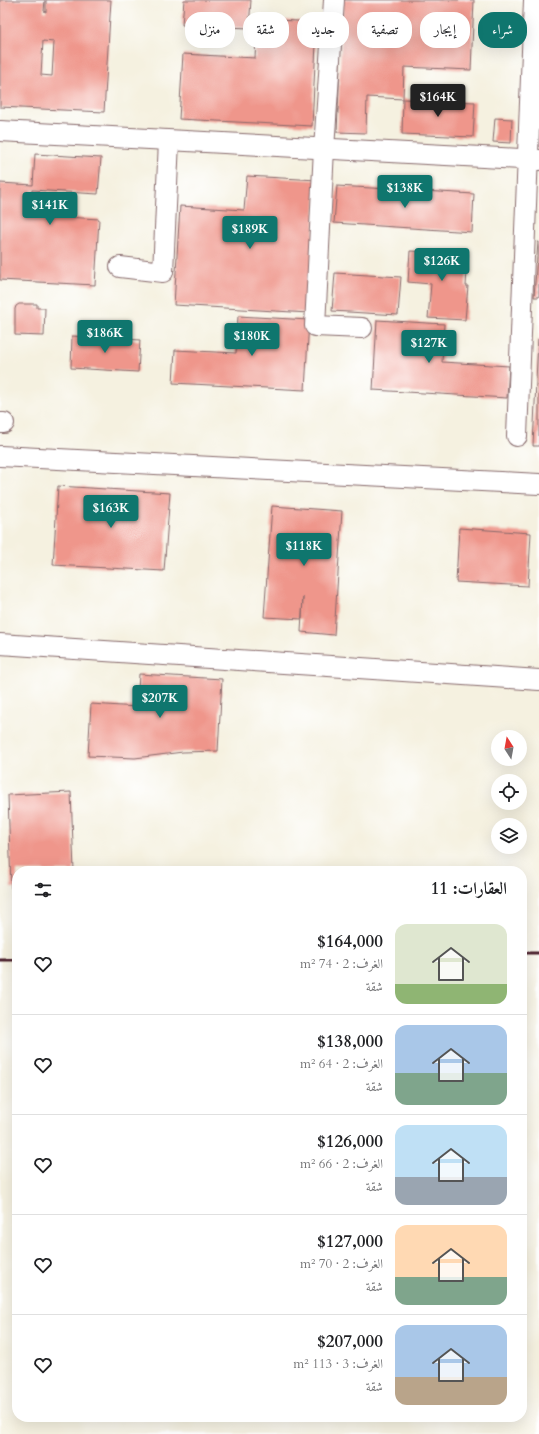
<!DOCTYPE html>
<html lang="ar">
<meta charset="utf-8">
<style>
body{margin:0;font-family:Cardo,Amiri,serif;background:#f6f6f6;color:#202124;direction:rtl;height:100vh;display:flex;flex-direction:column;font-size:15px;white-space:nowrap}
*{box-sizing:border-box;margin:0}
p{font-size:13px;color:#757577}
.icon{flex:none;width:22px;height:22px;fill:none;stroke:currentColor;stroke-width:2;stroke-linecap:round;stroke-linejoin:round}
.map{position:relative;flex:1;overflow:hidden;direction:ltr}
.side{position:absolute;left:12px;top:866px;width:515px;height:556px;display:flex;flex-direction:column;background:#fff;border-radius:16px;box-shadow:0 4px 16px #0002;direction:rtl}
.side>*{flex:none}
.hud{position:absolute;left:12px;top:12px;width:515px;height:36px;direction:rtl;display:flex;gap:8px}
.needle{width:26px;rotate:349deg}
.tools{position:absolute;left:491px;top:730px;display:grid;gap:8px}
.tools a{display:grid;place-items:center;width:36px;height:36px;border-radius:50%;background:#fff;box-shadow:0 4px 16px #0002;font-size:20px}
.price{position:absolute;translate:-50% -34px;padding:0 9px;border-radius:4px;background:#0f766e;color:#fff;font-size:13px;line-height:26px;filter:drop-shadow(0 1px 2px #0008)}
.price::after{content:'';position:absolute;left:50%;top:24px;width:12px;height:9px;margin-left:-6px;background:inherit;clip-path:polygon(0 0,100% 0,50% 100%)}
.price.active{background:#222;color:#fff}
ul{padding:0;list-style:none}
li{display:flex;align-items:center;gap:12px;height:100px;padding:0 20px}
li+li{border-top:1px solid #e0e0e0}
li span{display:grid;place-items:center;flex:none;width:112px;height:80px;border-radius:12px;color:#555}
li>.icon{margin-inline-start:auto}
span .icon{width:48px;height:48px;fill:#fffc;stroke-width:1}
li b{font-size:17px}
h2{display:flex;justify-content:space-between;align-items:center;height:48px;padding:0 20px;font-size:17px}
.chip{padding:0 14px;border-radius:16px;background:#fff;box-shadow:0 4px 16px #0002;font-size:14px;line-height:36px}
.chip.active{background:#0f766e;color:#fff}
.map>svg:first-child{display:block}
.building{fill:#ef968b;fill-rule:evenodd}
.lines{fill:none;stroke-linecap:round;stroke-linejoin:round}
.minor-casing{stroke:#86686a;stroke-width:22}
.minor{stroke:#fff;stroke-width:20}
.rail{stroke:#4a1f2b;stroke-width:3}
</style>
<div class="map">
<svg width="539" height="1434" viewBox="0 0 539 1434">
<rect width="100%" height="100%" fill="#fff"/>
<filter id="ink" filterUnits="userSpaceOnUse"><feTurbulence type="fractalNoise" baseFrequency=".025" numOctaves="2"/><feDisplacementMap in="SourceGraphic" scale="8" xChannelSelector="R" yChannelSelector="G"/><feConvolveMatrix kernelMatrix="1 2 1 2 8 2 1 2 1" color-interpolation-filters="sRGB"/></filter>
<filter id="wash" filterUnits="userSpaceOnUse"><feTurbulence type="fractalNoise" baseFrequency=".012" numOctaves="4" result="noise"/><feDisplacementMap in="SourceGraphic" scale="16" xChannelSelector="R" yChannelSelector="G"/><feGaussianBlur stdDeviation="0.9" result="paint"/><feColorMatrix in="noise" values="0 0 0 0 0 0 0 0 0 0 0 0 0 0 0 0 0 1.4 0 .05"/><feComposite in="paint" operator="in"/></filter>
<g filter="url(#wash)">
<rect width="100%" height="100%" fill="#f5f1e0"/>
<g id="blocks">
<g class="building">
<path d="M0,0h45l-1,11 2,1v-12h65l-7,112 -104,-5zM43,41l11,1 -2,34 -11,-1z"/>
<path d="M184,0h67l-2,28 -67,-3z"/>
<path d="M343,0h131l-3,70 -67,-3 -1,32 -36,-2 -1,36 -29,-1z"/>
<path d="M257,19l60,3 -5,104 -133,-7 4,-65 72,4z"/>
<path d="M403,99l72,3 -2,35 -71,-3z"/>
<path d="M495,118l17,1 -1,24 -18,-1z"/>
<path d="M35,154l66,4 -3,36 -66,-4 -1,25 68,4 -4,66 -95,-5v-97l33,2z"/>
<path d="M247,176l70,4 -8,133 -135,-8 6,-99 64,4z"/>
<path d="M337,186l137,8 -2,38 -138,-9z"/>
<path d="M538,242h1v55h-5z"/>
<path d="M410,251l58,3 -2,32h2l-3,34 -37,-2 3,-34 -23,-2z"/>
<path d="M335,273l66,4 -3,38 -66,-4z"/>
<path d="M19,304h18v4h8l-1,28 -29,-1v-26l1,-3z"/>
<path d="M238,316l71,4 -4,70 -132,-7 2,-33 61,3z"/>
<path d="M377,320l67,4 -2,38 67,4 -2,32 -134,-8z"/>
<path d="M72,336l68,4 -2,32 -67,-4z"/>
<path d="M538,339h1v107h-6z"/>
<path d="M58,486l112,7 -6,78 -111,-6z"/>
<path d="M272,506l70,5 -8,124 -33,-3 2,-35 -1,22 -38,-2z"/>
<path d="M459,528l72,5 -3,53 -72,-4z"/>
<path d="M139,674l83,5 -4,72 -35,1 -48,6 -47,-2 3,-52 46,3z"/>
<path d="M71,792l3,79h-57v17h-6l-3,-93z"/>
</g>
</g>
</g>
<g filter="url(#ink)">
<use href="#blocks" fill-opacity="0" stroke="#86686a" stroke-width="1"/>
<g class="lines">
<g class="minor-casing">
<g id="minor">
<path d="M334,0l-10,149 -9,177 47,2"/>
<path d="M0,131l539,29"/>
<path d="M120,267l43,5 6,-131"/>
<path d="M0,423h4"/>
<path d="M517,436l17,-436"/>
<path d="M0,456l539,28"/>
<path d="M0,644l539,36"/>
</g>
</g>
<use href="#minor" class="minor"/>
<g class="rail">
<path d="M522,953h17"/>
<path d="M0,960h17"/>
</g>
</g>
</g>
</svg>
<div class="tools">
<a><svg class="needle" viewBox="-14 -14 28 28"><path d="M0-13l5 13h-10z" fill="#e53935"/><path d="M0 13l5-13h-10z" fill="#757577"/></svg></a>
<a><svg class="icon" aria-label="locate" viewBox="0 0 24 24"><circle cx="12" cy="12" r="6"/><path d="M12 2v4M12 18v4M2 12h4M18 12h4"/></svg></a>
<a><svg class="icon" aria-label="layers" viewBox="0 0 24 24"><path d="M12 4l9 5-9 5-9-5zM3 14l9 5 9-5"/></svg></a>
</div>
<b class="price active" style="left:438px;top:118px">$164K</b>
<b class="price" style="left:405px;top:209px">$138K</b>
<b class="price" style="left:50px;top:226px">$141K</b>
<b class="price" style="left:250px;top:250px">$189K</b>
<b class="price" style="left:442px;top:282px">$126K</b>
<b class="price" style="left:105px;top:354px">$186K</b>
<b class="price" style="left:252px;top:357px">$180K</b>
<b class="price" style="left:429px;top:364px">$127K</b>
<b class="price" style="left:111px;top:529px">$163K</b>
<b class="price" style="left:304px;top:567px">$118K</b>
<b class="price" style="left:160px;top:719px">$207K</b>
<div class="hud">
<a class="chip active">شراء</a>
<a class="chip">إيجار</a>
<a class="chip">تصفية</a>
<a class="chip">جديد</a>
<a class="chip">شقة</a>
<a class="chip">منزل</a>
</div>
<section class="side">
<h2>العقارات: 11<svg class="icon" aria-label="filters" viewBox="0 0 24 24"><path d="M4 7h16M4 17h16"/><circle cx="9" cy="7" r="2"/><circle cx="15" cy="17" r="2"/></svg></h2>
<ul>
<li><span style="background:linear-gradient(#dfe7d0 75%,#8fb573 0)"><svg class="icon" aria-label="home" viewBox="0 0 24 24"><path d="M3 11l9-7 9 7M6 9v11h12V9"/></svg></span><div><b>$164,000</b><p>الغرف: 2 · 74 m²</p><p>شقة</p></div><svg class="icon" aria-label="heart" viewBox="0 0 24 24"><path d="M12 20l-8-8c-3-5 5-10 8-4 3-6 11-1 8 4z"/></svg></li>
<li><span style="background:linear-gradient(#a9c7e8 60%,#7fa58c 0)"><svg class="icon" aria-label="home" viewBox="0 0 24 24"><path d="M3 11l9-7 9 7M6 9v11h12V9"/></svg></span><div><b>$138,000</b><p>الغرف: 2 · 64 m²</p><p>شقة</p></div><svg class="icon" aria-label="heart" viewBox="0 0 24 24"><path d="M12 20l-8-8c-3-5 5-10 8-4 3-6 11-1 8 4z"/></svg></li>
<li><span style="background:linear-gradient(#bfe0f5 65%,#9aa5b1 0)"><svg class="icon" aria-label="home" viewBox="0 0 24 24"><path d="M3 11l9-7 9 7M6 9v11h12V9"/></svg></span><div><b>$126,000</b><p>الغرف: 2 · 66 m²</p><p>شقة</p></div><svg class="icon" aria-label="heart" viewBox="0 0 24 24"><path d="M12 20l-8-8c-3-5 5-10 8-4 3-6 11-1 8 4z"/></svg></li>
<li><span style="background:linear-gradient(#ffd9b3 65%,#7fa58c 0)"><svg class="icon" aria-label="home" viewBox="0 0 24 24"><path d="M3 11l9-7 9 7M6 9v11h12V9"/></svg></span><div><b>$127,000</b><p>الغرف: 2 · 70 m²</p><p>شقة</p></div><svg class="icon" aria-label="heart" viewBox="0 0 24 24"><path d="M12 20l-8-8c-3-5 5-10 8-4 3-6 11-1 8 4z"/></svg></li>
<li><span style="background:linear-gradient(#a9c7e8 65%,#b9a48a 0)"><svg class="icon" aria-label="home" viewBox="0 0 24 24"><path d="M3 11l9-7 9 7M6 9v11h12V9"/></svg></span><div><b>$207,000</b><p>الغرف: 3 · 113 m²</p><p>شقة</p></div><svg class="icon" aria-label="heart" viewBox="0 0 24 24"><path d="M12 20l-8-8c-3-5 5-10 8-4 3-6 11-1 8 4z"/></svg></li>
</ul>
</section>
</div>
